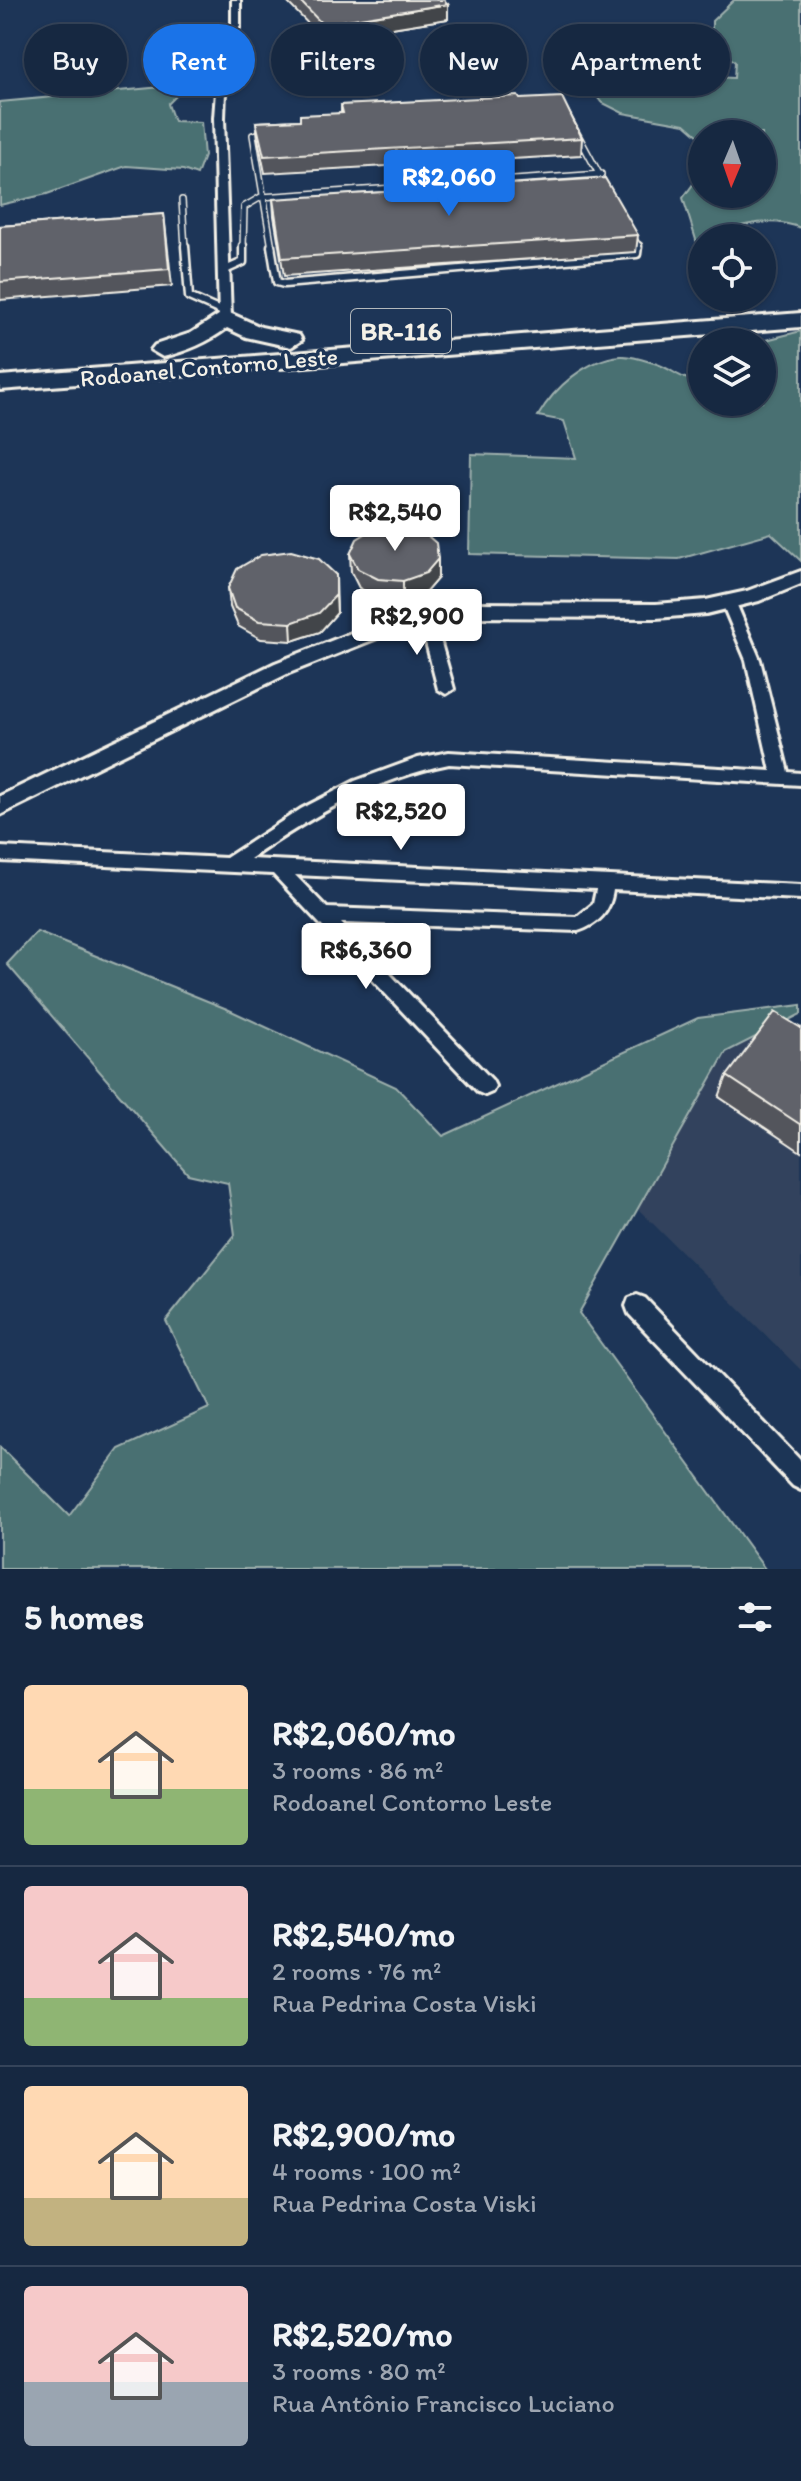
<!DOCTYPE html>
<meta charset="utf-8">
<style>
body{margin:0;font-family:Itim,sans-serif;background:#23344c;color:#f1f3f6;height:100vh;display:flex;flex-direction:column;font-size:30px;white-space:nowrap}
*{box-sizing:border-box;margin:0}
p{font-size:26px;color:#9ea6b1}
.icon{flex:none;width:44px;height:44px;fill:none;stroke:currentColor;stroke-width:2;stroke-linecap:round;stroke-linejoin:round}
.map{position:relative;height:1569px;overflow:hidden}
.side{display:flex;flex-direction:column;background:#162841;flex:1}
.side>*{flex:none}
.guide{position:absolute;left:24px;top:24px;width:754px;height:72px;display:flex;gap:16px}
.needle{width:52px;rotate:182deg}
.fabs{position:absolute;left:688px;top:120px;display:grid;gap:16px}
.fabs a{display:grid;place-items:center;width:88px;height:88px;border-radius:50%;background:#162841;box-shadow:0 2px 6px #0004,0 0 0 2px #35445a;font-size:40px}
.price{position:absolute;translate:-50% -68px;padding:0 18px;border-radius:8px;background:#fff;color:#222;font-size:26px;line-height:52px;filter:drop-shadow(0 2px 4px #0008)}
.price::after{content:'';position:absolute;left:50%;top:48px;width:24px;height:18px;margin-left:-12px;background:inherit;clip-path:polygon(0 0,100% 0,50% 100%)}
.price.current{background:#1a73e8;color:#fff}
ul{padding:0;list-style:none}
li{display:flex;align-items:center;gap:24px;height:200px;padding:0 24px}
li+li{border-top:2px solid #35445a}
li span{display:grid;place-items:center;flex:none;width:224px;height:160px;border-radius:8px;color:#555}
li>.icon{margin-inline-start:auto}
span .icon{width:96px;height:96px;fill:#fffc;stroke-width:1}
li b{font-size:34px}
h2{display:flex;justify-content:space-between;align-items:center;height:96px;padding:0 24px;font-size:34px}
.pill{padding:0 28px;border-radius:36px;background:#162841;box-shadow:0 2px 6px #0004,0 0 0 2px #35445a;font-size:28px;line-height:72px}
.pill.current{background:#1a73e8;color:#fff}
.map>svg:first-child{display:block}
.built{fill:#31425d}
.green{fill:#496f72;stroke:#9eb0ad;stroke-width:2}
.lines{fill:none;stroke-linecap:round;stroke-linejoin:round}
.service-far1-casing{stroke:#f4f1e8;stroke-width:8}
.service-casing{stroke:#f4f1e8;stroke-width:11}
.minor-casing{stroke:#f4f1e8;stroke-width:6}
.tertiary-casing{stroke:#f4f1e8;stroke-width:6}
.motorway-casing{stroke:#f4f1e8;stroke-width:6}
.service-far1{stroke:#1d3557;stroke-width:5}
.service{stroke:#1d3557;stroke-width:6}
.minor{fill:#1d3557;fill-rule:evenodd}
.tertiary{fill:#1d3557;fill-rule:evenodd}
.motorway{fill:#1d3557;fill-rule:evenodd}
.wall{fill:#53545b;stroke:#f4f1e8;stroke-width:2}
.shaded-wall{fill:#43454a;stroke:#f4f1e8;stroke-width:2}
.building{fill:#60626a;stroke:#f4f1e8;stroke-width:2}
.labels{text-anchor:middle;dominant-baseline:central;stroke-width:7;stroke-linejoin:round;paint-order:stroke}
.far-street-label{font-size:24px;fill:#f4f1e8;stroke:#1d3557}
.shield{fill:#1d3557;stroke:#b4b9bc;stroke-width:2}
.shield-label{font-size:26px;font-weight:bold;fill:#f4f1e8}
</style>
<div class="map">
<svg width="801" height="1569" viewBox="0 0 801 1569">
<rect width="100%" height="100%" fill="#1d3557"/>
<filter id="ink" filterUnits="userSpaceOnUse"><feTurbulence type="fractalNoise" baseFrequency=".0125" numOctaves="2"/><feDisplacementMap in="SourceGraphic" scale="16" xChannelSelector="R" yChannelSelector="G"/><feConvolveMatrix kernelMatrix="1 2 1 2 8 2 1 2 1" color-interpolation-filters="sRGB"/></filter>
<g filter="url(#ink)">
<path class="built" d="M767,1031l34,21v318l-163,-161 87,-155z"/>
<g class="green">
<path d="M734,0h67v228c-34,-14 -76,0 -104,15l-14,-45 19,-26v22h60v-60h-60v17l-2,-14 -15,-13 -62,-11 -22,-11 -9,-12 8,-11 49,-5 85,4 1,-16 -23,-19v-22z"/>
<path d="M162,87l19,4 -13,13 6,17 27,1 3,34 -7,19 -14,-5 -57,-4 -79,28 -47,11v-103z"/>
<path d="M801,331v230l-30,-28 -92,26 -210,-5 2,-100 105,4 -12,-37 -26,-5c16,-28 48,-57 83,-60 10,-1 26,5 36,8 19,7 22,16 45,17v21h60v-57l4,-5z"/>
<path d="M37,932l190,77 169,78 47,49 255,-118 103,-13v9l-75,38 -147,261 186,256h-765v-122l69,69 50,-67 90,-41 -43,-87 69,-86 -7,-52 -40,-9 -181,-210z"/>
</g>
<g class="lines">
<g class="service-far1-casing">
<g id="service-far1">
<path d="M182,200l3,48"/>
<path d="M243,248l1,-41 17,-10 340,-23"/>
<path d="M272,248l-19,-113c102,-20 208,-35 312,-24l74,137"/>
</g>
</g>
<g class="service-casing">
<g id="service">
<path d="M185,246l4,51 36,16"/>
<path d="M271,246l6,36 7,2 353,-30 1,-8"/>
<path d="M223,271l20,-9v-16"/>
</g>
</g>
<g class="minor-casing">
<g id="minor">
<path d="M232,0h8v25l-14,39 -2,54 7,200 -6,3 -6,-3 -5,-200 4,-54 14,-39z"/>
<path d="M729,598l7,5 24,57 28,112 13,1v12l-352,-21c-75,15 -137,52 -199,95l551,26v14l-188,-9c-3,22 -14,34 -35,41l-237,-8 151,157 3,6 -3,6 -7,3 -7,-3 -205,-218 -273,-13v-14l226,11 75,-49 54,-28 63,-23 31,-6 322,19 -25,-111 -24,-57zM295,875l301,14v1l-3,14 -16,13 -250,-9z"/>
<path d="M426,610l7,5 21,74 -8,5 -8,-5 -19,-74z"/>
<path d="M637,1295l8,3 156,163v29l-8,-4 -164,-172 -3,-8 3,-8z"/>
</g>
</g>
<g class="tertiary-casing">
<path id="tertiary" d="M801,571v13l-42,17 -53,13 -50,4 -187,-1 -69,12 -111,44 -289,142v-19l275,-133 114,-45 80,-15 187,1 50,-4 41,-9z"/>
</g>
<g class="motorway-casing">
<g id="motorway">
<path d="M225,311l36,16 38,8 3,5 -11,7 -45,-10 -19,-9c-20,15 -40,23 -64,29l-12,-7 4,-5 36,-12z"/>
<path d="M801,313v14l-801,63v-14z"/>
</g>
</g>
<use href="#service-far1" class="service-far1"/>
<use href="#service" class="service"/>
<use href="#minor" class="minor"/>
<use href="#tertiary" class="tertiary"/>
<use href="#motorway" class="motorway"/>
</g>
<g class="wall">
<path d="M285,0h159l4,19 -125,20z"/>
<path d="M520,99l62,39 -1,17 -316,18 -7,-34 -2,-17 44,-2 41,-7v-8z"/>
<path d="M273,199l365,36 -2,17 -352,24 -10,-60z"/>
<path d="M164,214l8,72 -172,14v-74z"/>
<path d="M350,554l88,5v19l-12,14 -23,8 -25,-2 -19,-10 -8,-16z"/>
<path d="M336,575l1,38 -17,19 -28,9 -31,-2 -23,-13 -8,-19 -2,-19z"/>
<path d="M801,1028v124l-82,-55 8,-21z"/>
</g>
<g class="shaded-wall">
<path d="M448,4v15l-125,20 -1,-15z"/>
<path d="M438,559v19l-12,14 -23,8v-19z"/>
<path d="M336,595l1,18 -17,19 -28,9 -1,-18z"/>
</g>
<g class="building">
<path d="M299,0h145l4,4 -126,20z"/>
<path d="M518,96l2,3 42,-2 20,41 -318,18 -8,-34 44,-2v-5l43,-2 -2,-8z"/>
<path d="M605,178l33,57 -356,23 -9,-59z"/>
<path d="M164,214l5,55 -169,13v-56z"/>
<path d="M399,525l23,6 14,12 2,16 -12,14 -23,8 -25,-2 -20,-10 -8,-15 7,-15 18,-11z"/>
<path d="M291,551l28,8 17,16v20l-17,18 -28,10 -32,-2 -24,-13 -7,-20 9,-19 24,-14z"/>
<path d="M775,1012l26,16v97l-74,-49z"/>
</g>
</g>
<g class="labels">
<g class="far-street-label">
<text transform="translate(209 367) rotate(-5)">Rodoanel Contorno Leste</text>
</g>
<rect class="shield" x="351" y="309" width="100" height="44" rx="6"/>
<g class="shield-label">
<text x="401" y="331">BR-116</text>
</g>
</g>
</svg>
<div class="fabs">
<a><svg class="needle" viewBox="-14 -14 28 28"><path d="M0-13l5 13h-10z" fill="#e53935"/><path d="M0 13l5-13h-10z" fill="#9ea6b1"/></svg></a>
<a><svg class="icon" aria-label="locate" viewBox="0 0 24 24"><circle cx="12" cy="12" r="6"/><path d="M12 2v4M12 18v4M2 12h4M18 12h4"/></svg></a>
<a><svg class="icon" aria-label="layers" viewBox="0 0 24 24"><path d="M12 4l9 5-9 5-9-5zM3 14l9 5 9-5"/></svg></a>
</div>
<b class="price current" style="left:449px;top:218px">R$2,060</b>
<b class="price" style="left:395px;top:553px">R$2,540</b>
<b class="price" style="left:417px;top:657px">R$2,900</b>
<b class="price" style="left:401px;top:852px">R$2,520</b>
<b class="price" style="left:366px;top:991px">R$6,360</b>
<div class="guide">
<a class="pill">Buy</a>
<a class="pill current">Rent</a>
<a class="pill">Filters</a>
<a class="pill">New</a>
<a class="pill">Apartment</a>
</div>
</div>
<section class="side">
<h2>5 homes<svg class="icon" aria-label="filters" viewBox="0 0 24 24"><path d="M4 7h16M4 17h16"/><circle cx="9" cy="7" r="2"/><circle cx="15" cy="17" r="2"/></svg></h2>
<ul>
<li><span style="background:linear-gradient(#ffd9b3 65%,#8fb573 0)"><svg class="icon" aria-label="home" viewBox="0 0 24 24"><path d="M3 11l9-7 9 7M6 9v11h12V9"/></svg></span><div><b>R$2,060/mo</b><p>3 rooms · 86 m²</p><p>Rodoanel Contorno Leste</p></div></li>
<li><span style="background:linear-gradient(#f6c9c9 70%,#8fb573 0)"><svg class="icon" aria-label="home" viewBox="0 0 24 24"><path d="M3 11l9-7 9 7M6 9v11h12V9"/></svg></span><div><b>R$2,540/mo</b><p>2 rooms · 76 m²</p><p>Rua Pedrina Costa Viski</p></div></li>
<li><span style="background:linear-gradient(#ffd9b3 70%,#c2b280 0)"><svg class="icon" aria-label="home" viewBox="0 0 24 24"><path d="M3 11l9-7 9 7M6 9v11h12V9"/></svg></span><div><b>R$2,900/mo</b><p>4 rooms · 100 m²</p><p>Rua Pedrina Costa Viski</p></div></li>
<li><span style="background:linear-gradient(#f6c9c9 60%,#9aa5b1 0)"><svg class="icon" aria-label="home" viewBox="0 0 24 24"><path d="M3 11l9-7 9 7M6 9v11h12V9"/></svg></span><div><b>R$2,520/mo</b><p>3 rooms · 80 m²</p><p>Rua Antônio Francisco Luciano</p></div></li>
</ul>
</section>
